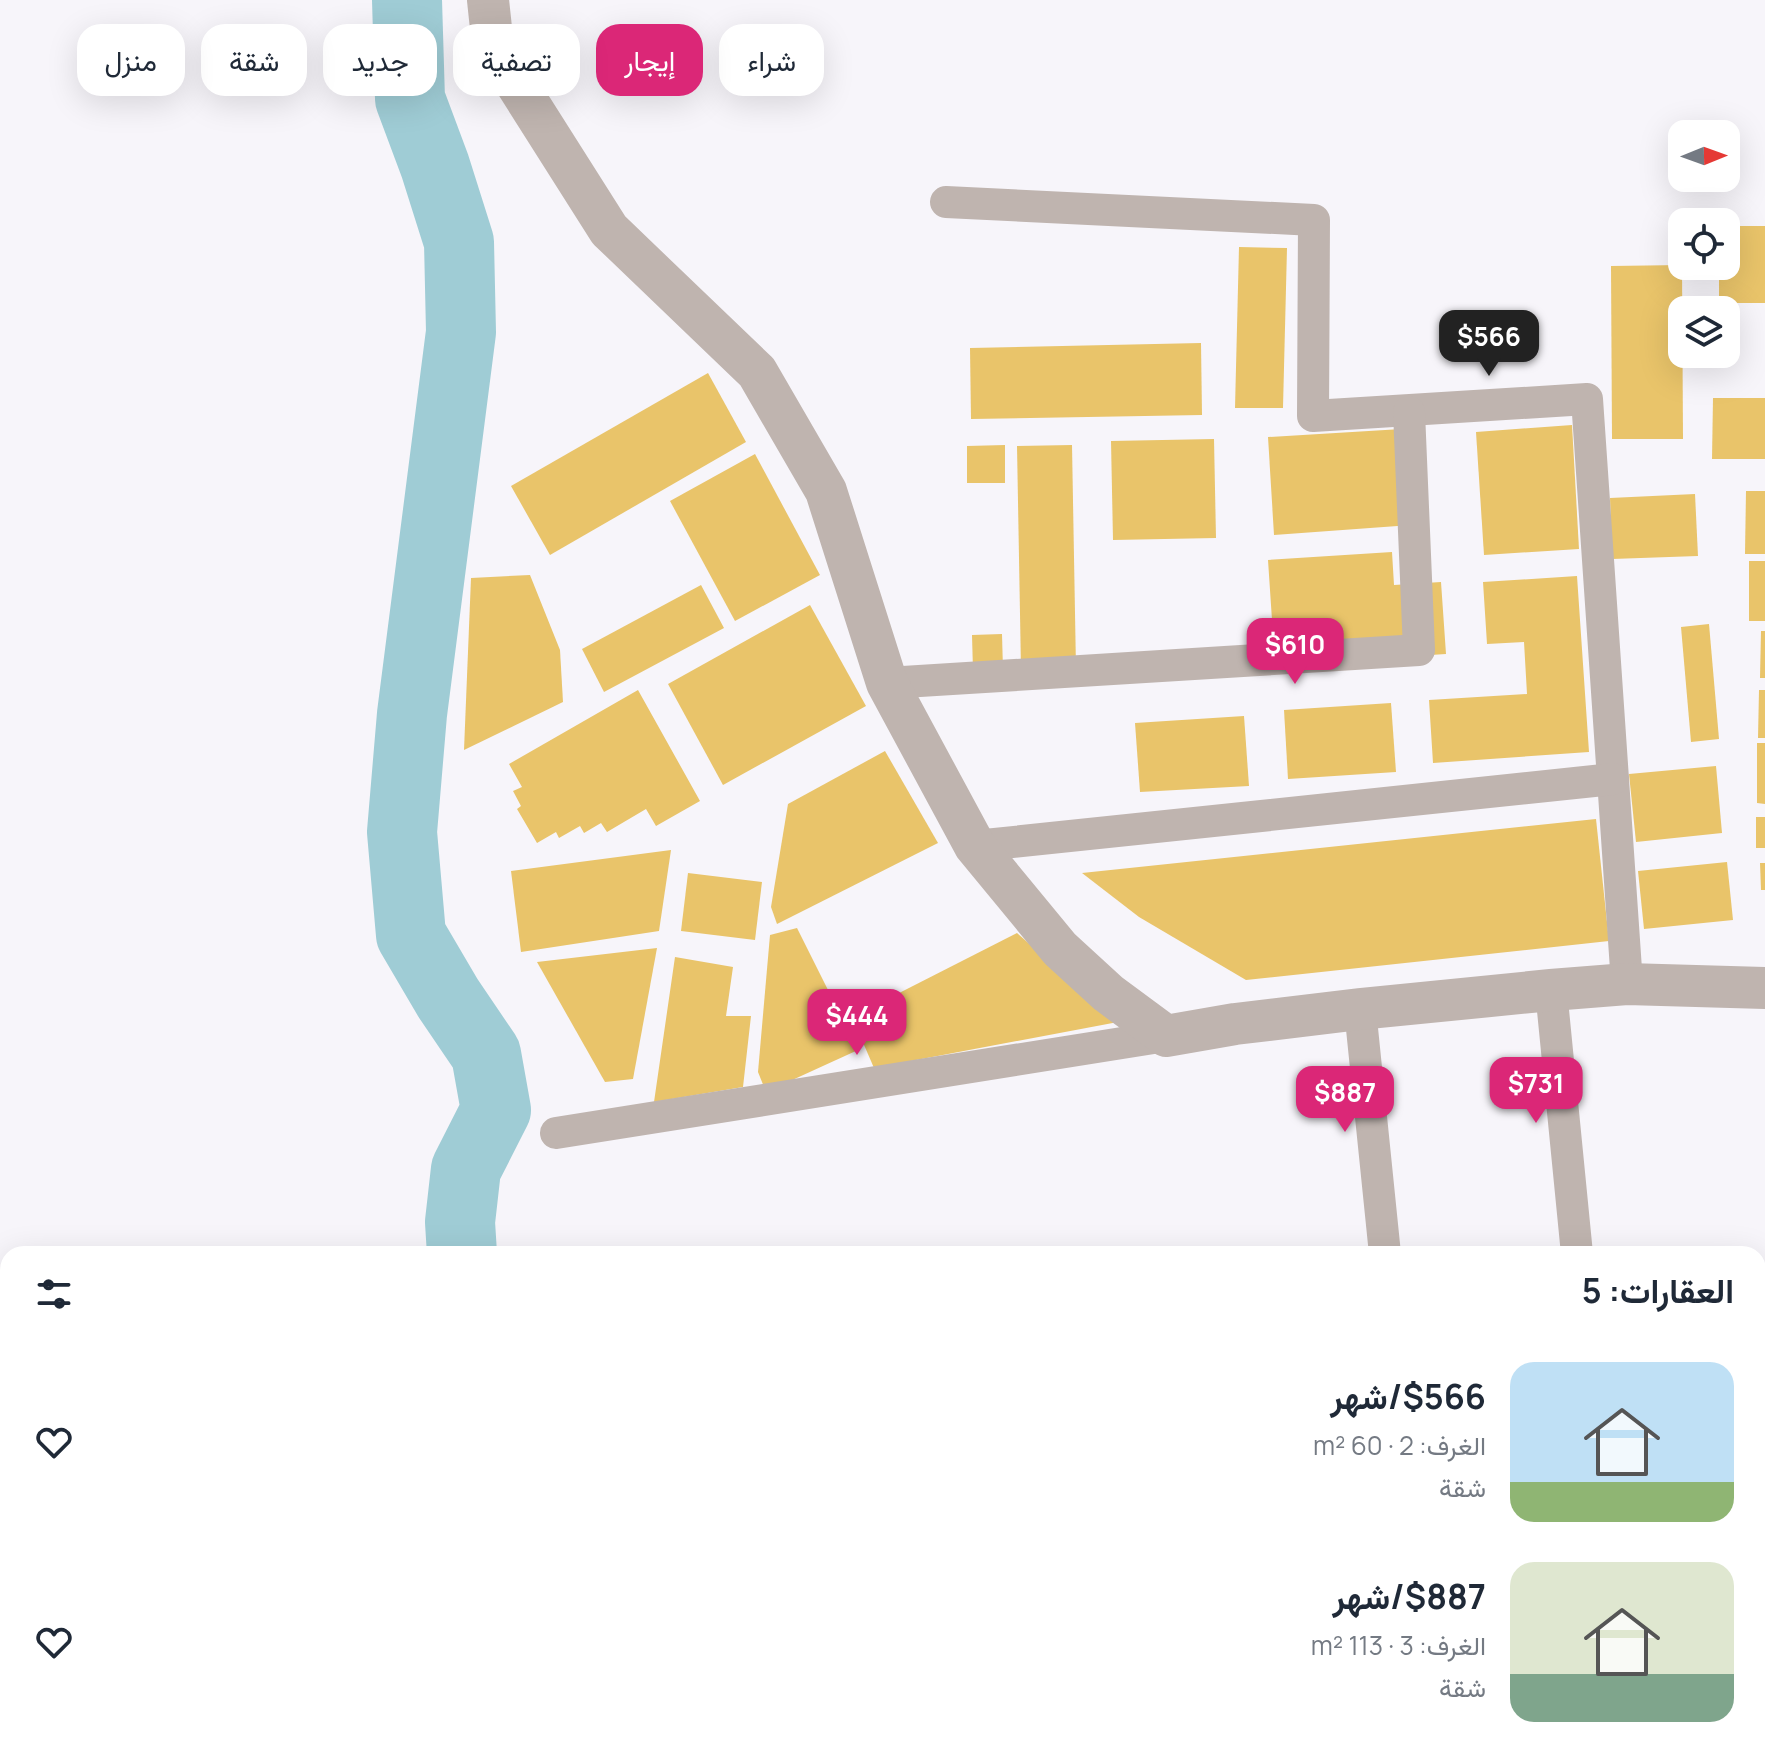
<!DOCTYPE html>
<html lang="ar">
<meta charset="utf-8">
<style>
body{margin:0;font-family:Manrope,Vazirmatn,sans-serif;background:#f2f2f3;color:#1f2937;direction:rtl;height:100vh;display:flex;flex-direction:column;font-size:30px;white-space:nowrap}
*{box-sizing:border-box;margin:0}
p{font-size:26px;color:#747a83}
.icon{flex:none;width:44px;height:44px;fill:none;stroke:currentColor;stroke-width:2;stroke-linecap:round;stroke-linejoin:round}
.map{position:relative;flex:1;overflow:hidden;direction:ltr}
.drawer{position:absolute;left:0px;top:1246px;width:1766px;height:514px;display:flex;flex-direction:column;background:#fff;border-radius:24px 24px 0 0;box-shadow:0 8px 32px #0002;direction:rtl}
.drawer>*{flex:none}
.banner{position:absolute;left:24px;top:24px;width:800px;height:72px;direction:rtl;display:flex;gap:16px}
.needle{width:52px;rotate:89deg}
.buttons{position:absolute;left:1668px;top:120px;display:grid;gap:16px}
.buttons a{display:grid;place-items:center;width:72px;height:72px;border-radius:16px;background:#fff;box-shadow:0 8px 32px #0002;font-size:40px}
.price{position:absolute;translate:-50% -68px;padding:0 18px;border-radius:16px;background:#db2777;color:#fff;font-size:26px;line-height:52px;filter:drop-shadow(0 2px 4px #0008)}
.price::after{content:'';position:absolute;left:50%;top:48px;width:24px;height:18px;margin-left:-12px;background:inherit;clip-path:polygon(0 0,100% 0,50% 100%)}
.price.on{background:#222;color:#fff}
ul{padding:0;list-style:none}
li{display:flex;align-items:center;gap:24px;height:200px;padding:0 32px}
li span{display:grid;place-items:center;flex:none;width:224px;height:160px;border-radius:24px;color:#555}
li>.icon{margin-inline-start:auto}
span .icon{width:96px;height:96px;fill:#fffc;stroke-width:1}
li b{font-size:34px}
h2{display:flex;justify-content:space-between;align-items:center;height:96px;padding:0 32px;font-size:34px}
.tag{padding:0 28px;border-radius:24px;background:#fff;box-shadow:0 8px 32px #0002;font-size:28px;line-height:72px}
.tag.on{background:#db2777;color:#fff}
.map>svg:first-child{display:block}
.built{fill:#f3ebfd}
.homes{fill:#e9c46a}
.schools{fill:#2a9d8f}
.lines{fill:none;stroke-linecap:round;stroke-linejoin:round}
.river{stroke:#9fccd5;stroke-width:70}
.minor{stroke:#bfb4af;stroke-width:32}
.tertiary{stroke:#bfb4af;stroke-width:42}
</style>
<div class="map">
<svg width="1765" height="1759" viewBox="0 0 1765 1759">
<rect width="100%" height="100%" fill="#f7f5fa"/>
<path class="built" d="M1758,1346h7v413h-296l-1,-7h290z"/>
<g class="homes">
<path d="M1726,226h39v77h-46v-37h7z"/>
<path d="M1239,247l48,1 -4,160h-48z"/>
<path d="M1682,265l1,174h-71l-1,-173z"/>
<path d="M1201,343l1,72 -231,4 -1,-71z"/>
<path d="M708,373l38,69 -196,113 -39,-69z"/>
<path d="M1713,398h52v61h-53z"/>
<path d="M1572,425l7,124 -95,6 -8,-123z"/>
<path d="M1418,428l7,96 -151,11 -6,-98z"/>
<path d="M1214,439l2,99 -103,2 -2,-99z"/>
<path d="M1005,445v38h-38v-37z"/>
<path d="M1072,445l4,224 -55,1 -4,-224z"/>
<path d="M755,454l65,121 -85,46 -65,-120z"/>
<path d="M1746,491h19v63h-20z"/>
<path d="M1695,494l3,62 -86,3 -2,-61z"/>
<path d="M1392,552l2,33 47,-3 5,72 -171,11 -7,-105z"/>
<rect x="1749" y="561" width="16" height="60"/>
<path d="M530,575l30,75 3,52 -99,48 7,-172z"/>
<path d="M1577,576l12,176 -156,11 -4,-63 98,-6 -3,-52 -37,2 -4,-62z"/>
<path d="M701,585l23,43 -120,64 -22,-43z"/>
<path d="M810,605l56,101 -143,79 -55,-101z"/>
<path d="M1709,624l10,115 -28,3 -10,-115z"/>
<path d="M1761,631h4v47h-5z"/>
<path d="M1002,634l1,36 -30,1 -1,-36z"/>
<path d="M638,690l62,111 -44,25 -10,-17 -39,23 -6,-9 -17,10 -4,-7 -21,12 -3,-6 -19,11 -20,-34 4,-3 -8,-15 9,-4 -13,-23z"/>
<path d="M1759,690h6v48h-7z"/>
<path d="M1391,703l5,69 -108,7 -4,-69z"/>
<path d="M1244,716l5,70 -109,6 -5,-69z"/>
<path d="M1757,743h8v61l-8,-1z"/>
<path d="M885,751l53,92 -161,81 -6,-17 17,-103z"/>
<path d="M1716,766l6,67 -86,9 -7,-68z"/>
<rect x="1756" y="817" width="9" height="31"/>
<path d="M1596,819l13,122 -363,39 -107,-63 -57,-44z"/>
<path d="M671,850l-12,81 -138,21 -10,-81z"/>
<path d="M1727,862l6,58 -89,9 -6,-58z"/>
<path d="M1760,863h5v27h-4z"/>
<path d="M688,873l74,9 -7,58 -74,-9z"/>
<path d="M797,928l61,122 -92,42 -8,-20 12,-137z"/>
<path d="M1017,933l101,89 -244,46 -22,-51z"/>
<path d="M657,948l-24,131 -28,3 -68,-120z"/>
<path d="M675,957l58,10 -7,49h25l-8,71 -89,15z"/>
</g>
<g class="schools">
<path d="M1760,1620h5v27h-2z"/>
<path d="M1765,1682v58h-7v-57z"/>
<path d="M1527,1752h98v2l-48,5h-49z"/>
</g>
<g class="lines">
<g class="river">
<path d="M407,0l3,99 25,67 24,76 2,90 -49,382 -10,118 9,103 37,63 38,56 10,56 -30,59 -6,53 2,32"/>
<path d="M264,1752l1,7"/>
</g>
<g class="minor">
<path d="M946,202l368,18 -1,196 274,-17 40,585"/>
<path d="M887,683l532,-33 -10,-238"/>
<path d="M975,846l638,-67"/>
<path d="M1551,990l26,264"/>
<path d="M1360,1009l25,245"/>
<path d="M556,1133l610,-97"/>
<path d="M1758,1306l7,-1"/>
<path d="M1436,1752l1,7"/>
</g>
<path class="tertiary" d="M488,0l5,47 116,183 148,142 69,119 61,192 88,163 85,103 48,44 58,43 69,-12 125,-15 191,-19 76,-6 138,4"/>
</g>
</svg>
<div class="buttons">
<a><svg class="needle" viewBox="-14 -14 28 28"><path d="M0-13l5 13h-10z" fill="#e53935"/><path d="M0 13l5-13h-10z" fill="#747a83"/></svg></a>
<a><svg class="icon" aria-label="locate" viewBox="0 0 24 24"><circle cx="12" cy="12" r="6"/><path d="M12 2v4M12 18v4M2 12h4M18 12h4"/></svg></a>
<a><svg class="icon" aria-label="layers" viewBox="0 0 24 24"><path d="M12 4l9 5-9 5-9-5zM3 14l9 5 9-5"/></svg></a>
</div>
<b class="price on" style="left:1489px;top:378px">$566</b>
<b class="price" style="left:1295px;top:686px">$610</b>
<b class="price" style="left:857px;top:1057px">$444</b>
<b class="price" style="left:1536px;top:1125px">$731</b>
<b class="price" style="left:1345px;top:1134px">$887</b>
<div class="banner">
<a class="tag">شراء</a>
<a class="tag on">إيجار</a>
<a class="tag">تصفية</a>
<a class="tag">جديد</a>
<a class="tag">شقة</a>
<a class="tag">منزل</a>
</div>
<section class="drawer">
<h2>العقارات: 5<svg class="icon" aria-label="filters" viewBox="0 0 24 24"><path d="M4 7h16M4 17h16"/><circle cx="9" cy="7" r="2"/><circle cx="15" cy="17" r="2"/></svg></h2>
<ul>
<li><span style="background:linear-gradient(#bfe0f5 75%,#8fb573 0)"><svg class="icon" aria-label="home" viewBox="0 0 24 24"><path d="M3 11l9-7 9 7M6 9v11h12V9"/></svg></span><div><b>$566/شهر</b><p>الغرف: 2 · 60 m²</p><p>شقة</p></div><svg class="icon" aria-label="heart" viewBox="0 0 24 24"><path d="M12 20l-8-8c-3-5 5-10 8-4 3-6 11-1 8 4z"/></svg></li>
<li><span style="background:linear-gradient(#dfe7d0 70%,#7fa58c 0)"><svg class="icon" aria-label="home" viewBox="0 0 24 24"><path d="M3 11l9-7 9 7M6 9v11h12V9"/></svg></span><div><b>$887/شهر</b><p>الغرف: 3 · 113 m²</p><p>شقة</p></div><svg class="icon" aria-label="heart" viewBox="0 0 24 24"><path d="M12 20l-8-8c-3-5 5-10 8-4 3-6 11-1 8 4z"/></svg></li>
</ul>
</section>
</div>
